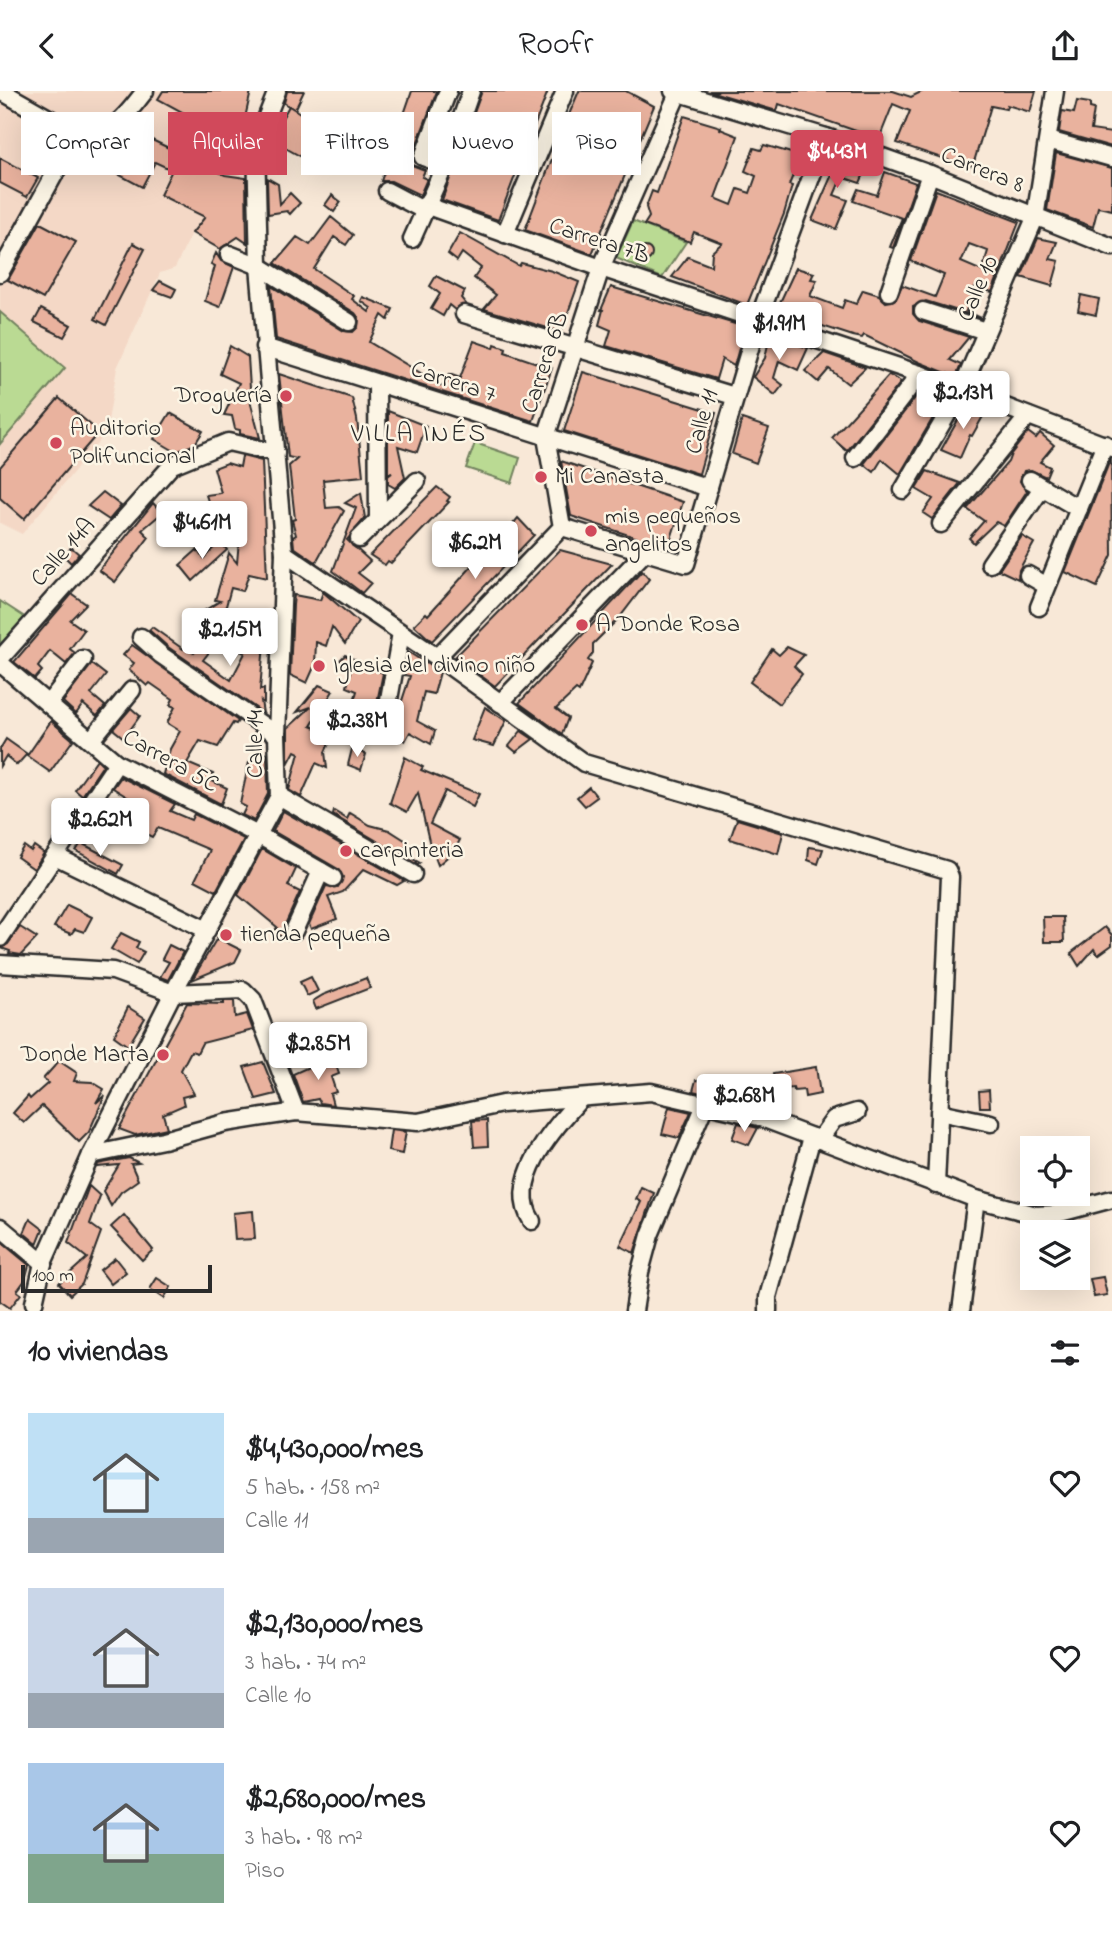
<!DOCTYPE html>
<html lang="es">
<meta charset="utf-8">
<style>
body{margin:0;font-family:"Indie Flower",sans-serif;background:#f6f6f6;color:#202124;height:100vh;display:flex;flex-direction:column;font-size:26px;white-space:nowrap}
*{box-sizing:border-box;margin:0}
p{font-size:23px;color:#757577}
.icon{flex:none;width:38px;height:38px;fill:none;stroke:currentColor;stroke-width:2;stroke-linecap:round;stroke-linejoin:round}
.map{position:relative;height:1220px;overflow:hidden}
.side{display:flex;flex-direction:column;background:#fff;flex:1}
.side>*{flex:none}
.hud{position:absolute;left:21px;top:21px;width:700px;height:63px;display:flex;gap:14px}
.controls{position:absolute;left:1020px;top:1045px;display:grid;gap:14px}
.controls a{display:grid;place-items:center;width:70px;height:70px;border-radius:0px;background:#fff;box-shadow:0 7px 28px #0002;font-size:35px}
.scale{position:absolute;left:21px;bottom:18px;width:191px;box-sizing:border-box;padding-left:7px;border:4px solid #2b2b2b;border-top:0;font-size:19px;line-height:24px;white-space:nowrap;color:#2b2b2b;-webkit-text-stroke:5px #fcf5e5;paint-order:stroke}
.price{position:absolute;translate:-50% -60px;padding:0 16px;border-radius:7px;background:#fff;color:#222;font-size:23px;line-height:46px;filter:drop-shadow(0 2px 4px #0008)}
.price::after{content:'';position:absolute;left:50%;top:42px;width:21px;height:16px;margin-left:-10px;background:inherit;clip-path:polygon(0 0,100% 0,50% 100%)}
.price.active{background:#d1495b;color:#fff}
ul{padding:0;list-style:none}
li{display:flex;align-items:center;gap:21px;height:175px;padding:0 28px}
li span{display:grid;place-items:center;flex:none;width:196px;height:140px;border-radius:0px;color:#555}
li>.icon{margin-inline-start:auto}
span .icon{width:84px;height:84px;fill:#fffc;stroke-width:1}
li b{font-size:30px}
h2{display:flex;justify-content:space-between;align-items:center;height:84px;padding:0 28px;font-size:30px}
.pill{padding:0 24px;border-radius:0px;background:#fff;box-shadow:0 7px 28px #0002;font-size:24px;line-height:63px}
.pill.active{background:#d1495b;color:#fff}
header{display:flex;justify-content:space-between;align-items:center;height:91px;padding:0 28px;background:#fff;font-size:32px;font-weight:600}
.map>svg:first-child{display:block}
.built{fill:#f4d8c6}
.green{fill:#bada93;stroke:#72825f;stroke-width:2}
.building{fill:#e9b29e;stroke:#2b2b2b;stroke-width:2;fill-rule:evenodd}
.lines{fill:none;stroke-linecap:round;stroke-linejoin:round}
.minor-casing{stroke:#2b2b2b;stroke-width:21}
.minor{stroke:#fcf5e5;stroke-width:16}
.poi-dot{fill:#d1495b;stroke:#fcf5e5;stroke-width:2.5}
.labels{text-anchor:middle;dominant-baseline:central;stroke-width:5;stroke-linejoin:round;paint-order:stroke}
.street-label{font-size:24px;fill:#2b2b2b;stroke:#fcf5e5}
.poi-label{font-size:24px;fill:#2b2b2b;stroke:#fcf5e5;text-anchor:start}
.neighbourhood-label{font-size:26px;letter-spacing:2px;fill:#2b2b2b;stroke:#fcf5e5}
</style>
<header><svg class="icon" aria-label="back" viewBox="0 0 24 24"><path d="M15 5l-7 7 7 7"/></svg>Roofr<svg class="icon" aria-label="share" viewBox="0 0 24 24"><path d="M12 15V3M7 8l5-5 5 5M5 13v7h14v-7"/></svg></header>
<div class="map">
<svg width="1112" height="1220" viewBox="0 0 1112 1220">
<rect width="100%" height="100%" fill="#f8e8d7"/>
<filter id="ink" filterUnits="userSpaceOnUse"><feTurbulence type="fractalNoise" baseFrequency=".0143" numOctaves="2"/><feDisplacementMap in="SourceGraphic" scale="14" xChannelSelector="R" yChannelSelector="G"/><feConvolveMatrix kernelMatrix="1 2 1 2 8 2 1 2 1" color-interpolation-filters="sRGB"/></filter>
<g filter="url(#ink)">
<path class="built" d="M0,0h222l17,63 2,22h-11l-6,17 -32,40 -17,35 -15,5 -43,95 -11,65 -84,101 -22,-11z"/>
<g class="green">
<path d="M633,130l53,21 -24,36 -46,-20z"/>
<path d="M0,221l65,56 -65,76z"/>
<path d="M475,352l45,15 -8,25 -46,-15z"/>
<path d="M0,510l26,17 -26,27z"/>
</g>
<g class="building">
<path d="M163,0h88l-12,54 -15,-1 -5,-12 -61,-33z"/>
<path d="M287,0h17l-9,19 -11,-7z"/>
<path d="M412,0h25l-24,63 -1,11 13,5 -3,7 5,2 -7,16 -29,-14h-10z"/>
<path d="M482,0h66l-50,129 -56,-20z"/>
<path d="M579,0h47l28,15 -62,148 -67,-24 27,-71 19,7 9,-21 -21,-7z"/>
<path d="M709,0h184l18,6 12,-6h113l-6,21 -23,-7 -1,4 -15,-3 -18,59 -5,2 -71,-24 13,-32 -17,-7 -14,35 -100,-35 -2,7z"/>
<path d="M1077,10l13,2v5l4,1 -3,21 21,3v14l-53,-15 3,-21 12,2z"/>
<path d="M289,15l19,12 -3,16 32,19 -12,17 -52,-29 4,-5 -4,-2z"/>
<path d="M684,25l37,11 -1,2 18,7 -23,62 17,7 6,-16 12,4 6,-17 -11,-5 9,-23 7,2 3,-5 37,11 -12,29 3,1 -8,28 -37,91 -75,-28 16,-20 23,9 1,-14 10,-9 -28,-11 -4,10 -46,-17 5,-8 -3,-10 6,-16 5,2z"/>
<path d="M127,37l98,47 21,3 1,65 -9,-6 -18,12 -28,-16 13,-16 -45,-22 12,-25 -17,-8 -13,25 -39,-21 18,-33z"/>
<path d="M831,62l37,12 -8,18 -18,-6 -8,18 14,5 -12,29 -24,-9 22,-50 -8,-2z"/>
<path d="M1056,62l56,15v42l-14,-3 -5,20 -46,-17z"/>
<path d="M0,67l38,20 -11,19 -27,-14z"/>
<path d="M885,81l31,11 -23,65 -3,-1 12,-29 -49,-17 5,-12 19,6z"/>
<path d="M267,87l11,6 2,20 10,-11 10,10 -10,11 -3,-3 -19,3z"/>
<path d="M936,99l83,32 -27,70 -17,-5 -9,24 15,7 -55,-17 -13,6v7l6,7 50,16 -19,23 11,5 -5,12 -37,-15 -55,-27 -2,3 -9,-2 -77,-25 20,-43 18,5 -3,6 6,1 -7,16 32,12 3,-8 11,4 7,-14 16,5 7,7 10,-3 6,-14 33,12 9,-22 -33,-14zM969,153l19,7 -6,20 -21,-9z"/>
<path d="M332,104l9,7 -7,10 -9,-7z"/>
<path d="M331,126l22,18 -7,10 -12,-8 -20,32 40,27 -2,3 17,13 2,-4 -10,-7 2,-4 30,12 -5,11 -6,-5 -13,27 75,45 5,-13 11,4 14,-37 20,7 1,-4 11,4 -1,4 47,16 -19,53 -257,-82 -5,-53 73,45 9,1 5,-5 1,-9 -4,-5 -80,-50 22,-26 13,8z"/>
<path d="M40,132l36,19 -33,57 -35,-19z"/>
<path d="M460,142l59,33 2,-3 31,8 27,11 -18,50 -77,-23 12,-14 -22,-17 7,-10 -19,-15 -5,8 -9,-7z"/>
<path d="M1038,147l19,4 -7,17 9,2 -7,25 -31,-9z"/>
<path d="M133,152l12,6 -39,76 -11,-6z"/>
<circle cx="645" cy="163" r="7"/>
<path d="M216,162l5,8 13,6 -14,40 -15,-6 10,-35 -4,-2z"/>
<path d="M436,185l29,15 -4,7 5,6 -11,6 -6,-5 -6,11 -12,-7 9,-15 -10,-8z"/>
<path d="M160,190l16,8 -4,8 -19,-7z"/>
<path d="M611,196l134,40 -11,39 -12,-7 -6,20 -110,-33 5,-16 -12,-5 4,-15h-2z"/>
<path d="M1081,204l18,4 -3,16 -18,-4z"/>
<path d="M41,218l30,16 -7,12 -30,-15z"/>
<path d="M770,244l38,13 -10,22 -19,-9 -5,17 9,7 -8,10 -22,-18 12,-19z"/>
<path d="M230,255l18,11 3,47 9,34 -20,-4v-4l-5,-1 -3,-13 -8,-1 15,-32 -19,-9z"/>
<path d="M824,262l38,13 3,2 -17,16 -19,-15 -11,13 -13,-11z"/>
<path d="M583,281l133,41 -17,61 -135,-43z"/>
<path d="M279,283l73,24 5,21 6,57 -40,4 3,28 13,-1 5,4 -28,51 -22,-15 -1,-10 3,-2 -4,-15 3,-1 -6,-53 8,-7 -9,-2z"/>
<path d="M889,284l12,7 -54,69 -15,-13z"/>
<path d="M922,298l8,2 -1,2 14,8 -43,73 -18,-15 -8,13 -10,-8z"/>
<path d="M59,307l40,34 -75,87 -24,-21v-31z"/>
<path d="M967,313l19,7 -14,25 -2,-1 -10,23 -19,-8z"/>
<path d="M388,320l38,15 -9,26 -19,-6 7,32 -10,10 -7,-4v-8l4,-3 -4,1z"/>
<path d="M170,322l33,18 -8,13 -19,8 -22,-13z"/>
<path d="M742,328l27,9 -13,35 -24,-9z"/>
<path d="M1028,341l8,6 4,-5 14,12 -14,17 10,5 -4,10 -15,-7 -7,1 -4,10 7,10 -23,35 -8,-4 -22,21 -5,-5 15,-17 -17,-12 41,-47 3,-8z"/>
<path d="M242,365l20,5 5,117 -18,-4 -6,17 -12,-3 -8,29 10,3 -10,15h-5l-26,-17 28,-17 -5,-1 14,-47 8,10 5,-58 -31,5 -5,-15 15,-2 -7,-25 13,-5 13,4z"/>
<path d="M1111,367l1,97 -15,32 -32,-15z"/>
<path d="M561,370l122,41 -15,46 -97,-32z"/>
<path d="M927,380l33,12 -28,36 -9,-6 10,-14 -17,-10z"/>
<path d="M437,396l13,10 -3,4 2,1 -58,61 -3,-2 -3,4 -15,-10z"/>
<path d="M103,401l18,14 -12,14 -21,-14z"/>
<path d="M361,402l4,25 -18,22 23,21 -12,12 13,10 -9,10 -29,-22 23,-63 -11,-5z"/>
<path d="M153,412l9,10 -20,17 7,7 -34,45 -16,-12z"/>
<path d="M518,427l16,17 -102,106 -5,-4 -13,-12 12,-12 2,2 55,-61 3,3z"/>
<path d="M1022,445l12,7 -15,27 -1,9 -19,-9z"/>
<path d="M220,450l7,9 -34,31 -13,-16 17,-15 7,8z"/>
<path d="M71,456l8,7 -8,9 -6,-6z"/>
<path d="M560,459l52,14 -117,122 -40,-29z"/>
<path d="M642,480l7,8 -29,38 -27,27v9l-5,7 4,3 -13,29 -3,-2 -20,19 12,9 -6,16 -43,-31z"/>
<path d="M323,501l35,30 -13,22 -13,-17 -6,19 -10,-4 -1,23 -8,18 -17,-8 3,-70 1,-10 26,5z"/>
<path d="M72,503l14,10 -16,16 14,10 -14,19 5,4 -9,11 -16,-13 -12,16 4,4 -7,8 -21,-17z"/>
<path d="M152,536l31,22 2,-2 9,6 7,-8 9,6 -7,9 28,20 14,-27 -11,-5 5,-13 25,9 -4,46 4,-1v14l-3,-2 2,12 -95,-66 -19,-17z"/>
<path d="M132,554l106,76 -2,3 -3,-1 -15,24 -18,-6 -13,22 26,11 -3,6 17,8 -6,16 -58,-30 7,-25 10,-18 -13,-8 8,-16 -5,-2 3,-6 -23,-16 -3,3 -18,-16 5,-7 -11,-8z"/>
<path d="M787,556l17,8 -10,11 8,8 -23,30 -29,-22 22,-33 7,6z"/>
<path d="M408,561l32,20 -6,22 -10,-2 -7,29 18,10 -4,13 -21,-12 -5,9 -22,-15h7l6,-7 14,-43 -6,-1z"/>
<path d="M345,564l38,18 -8,39 -22,-8 4,-13 -10,-4 4,-18 -12,-8z"/>
<path d="M92,573l14,11 -15,19 14,12 -8,10 -14,-12 -7,10 -13,-12z"/>
<path d="M319,594l14,6 -22,35 22,9 -8,17 2,16 -11,-5 -15,34 -12,-7 10,-37 -4,-2 -7,13v-36l23,-21 -14,5z"/>
<path d="M485,616l21,14 -12,25 -22,-6z"/>
<path d="M131,617l9,8 -16,22 -11,-9z"/>
<path d="M51,630l22,19 -23,32 -23,-16z"/>
<path d="M521,640l12,8 -17,13 -7,-6z"/>
<path d="M6,648l21,15 -10,11 -11,-9 -6,10v-17z"/>
<path d="M352,658l14,5 -5,16 -13,-5z"/>
<path d="M260,661l7,2 1,40 -14,27 -12,-6 4,-8 -6,-3 9,-42z"/>
<path d="M405,666l18,10 -2,3 58,24 -6,13 -28,-16 -15,33 30,16 -6,11 -16,14 -9,-24 -11,-48 -11,19 -17,-9z"/>
<path d="M97,668l6,6 -21,31 -7,-6z"/>
<path d="M121,686l54,27 -5,7 21,9 3,-6 50,25 -28,52 -21,-11 15,-30 -52,-22 -6,9 -12,-6 5,-8 -10,-5 8,-11 -30,-19z"/>
<path d="M589,696l8,10 -12,9 -8,-9z"/>
<path d="M283,720l121,70 -7,4 -33,-16 -21,23 -15,5 9,22 -26,10 -2,-5 17,-38 12,1 5,-10 -5,-8 -65,-38z"/>
<path d="M334,720l13,8 3,-6 20,12 19,5 19,12 -6,11 18,10 -2,2 -85,-50z"/>
<path d="M737,728l46,14 -5,21 -48,-15z"/>
<path d="M81,752l42,22 -5,9 -42,-23z"/>
<path d="M24,755l7,5 3,-5 10,7 -10,16 -17,-12z"/>
<path d="M809,756l14,2 -5,15 -10,-4z"/>
<path d="M262,758l34,20 -8,17 12,6 -16,35 2,12 -12,-6 3,-6 -39,-32z"/>
<path d="M67,814l25,12 -8,15 -9,-3 -4,5 -17,-7z"/>
<path d="M1043,826h20l1,25h-20z"/>
<path d="M20,836l17,11 -16,17 -12,-2 1,-2 -9,-3 7,-4z"/>
<path d="M1105,836l7,8v10l-14,10 -4,-6 -15,17 -8,-13z"/>
<path d="M121,842l18,9 -3,6 8,4 -7,12 -26,-15z"/>
<path d="M217,847l24,12 -6,12 -43,18z"/>
<path d="M169,854l14,7 -15,28 -8,-3 9,-15 -7,-3z"/>
<path d="M311,886l7,14 -11,5 -7,-14z"/>
<path d="M366,887l4,10 -54,21 -3,-8 10,-6z"/>
<path d="M224,910h10l1,16 12,-3 6,16 -51,13 -5,10 -6,-2 -10,19 13,24 -12,3 2,8 -21,9 4,14 -32,7 -16,-6 68,-126 37,1z"/>
<path d="M128,916l17,11 -17,28 -14,-10z"/>
<path d="M333,965l6,18 -8,3 5,15 -6,2 3,11 -13,-2 -2,-4 -15,3 -10,-28z"/>
<path d="M59,970l18,12 -3,8 18,1 12,7 -8,14 9,-8 -16,37 -10,10 -37,-36 -18,17 -11,-10 15,-17 2,3 18,-16 -5,-4z"/>
<path d="M263,971l13,32 -20,5 -12,-32z"/>
<path d="M816,976l4,27 -15,3 -1,-7 -10,1 -1,-3 -17,2 -3,-16z"/>
<path d="M696,989l15,2 -2,13 -16,-4z"/>
<path d="M989,999l1,17h-10l-1,-16z"/>
<path d="M669,1016l22,5 -12,26 -17,-4z"/>
<path d="M487,1029l1,26 -14,1 -2,-26z"/>
<path d="M738,1032l20,5 -9,17 -17,-6z"/>
<path d="M391,1039l15,2 -4,22 -14,-3z"/>
<path d="M129,1067l10,5 -8,1 7,16 -17,12 -10,14 -8,-15 16,-26 -22,2 1,-3z"/>
<path d="M89,1095l11,10 -10,28 11,8 -19,52 -12,11 -11,-12 28,-25 -19,-15z"/>
<path d="M641,1096l13,6 -20,60 -14,-7 21,-44 -5,-3z"/>
<path d="M253,1120l2,28 -20,1 -2,-27z"/>
<path d="M124,1124l29,35 -11,10 -31,-33z"/>
<path d="M30,1128l13,10 -6,15 -13,-11z"/>
<path d="M0,1150l29,24 -4,15 -8,11 4,3 -11,14 -10,-7z"/>
<path d="M115,1167l11,14 -15,12 -11,-14z"/>
<path d="M1103,1186l4,18 -13,2 -4,-18z"/>
<path d="M157,1187l14,9 -7,11 -14,-9z"/>
</g>
<g class="lines">
<g class="minor-casing">
<g id="minor">
<path d="M673,0l153,46 104,37 182,73"/>
<path d="M82,46c34,-6 43,-20 63,-46"/>
<path d="M1048,49l64,18"/>
<path d="M445,74l-22,-8 25,-66"/>
<path d="M387,100l36,19"/>
<path d="M425,114l176,63 319,106 192,74"/>
<path d="M505,143l60,-143"/>
<path d="M412,148l33,-74 26,-74"/>
<path d="M229,163l30,12 90,56"/>
<path d="M0,182l58,-105 24,-31 -81,-46"/>
<path d="M889,201l41,-118"/>
<path d="M923,220l63,20"/>
<path d="M464,223l270,82"/>
<path d="M264,256l445,141"/>
<path d="M377,292l1,136"/>
<path d="M855,367l65,-84"/>
<path d="M1030,389l49,29"/>
<path d="M903,399l58,-99 74,-173 20,-127"/>
<path d="M941,433l87,-108"/>
<path d="M562,436l124,37 73,-246 67,-181"/>
<path d="M359,448l58,-58"/>
<path d="M284,462l153,104 147,106 363,107 3,7 -14,308"/>
<path d="M990,473l52,-76"/>
<path d="M1028,484l19,11"/>
<path d="M1039,516l66,-163"/>
<path d="M141,546l20,18 116,80"/>
<path d="M437,566l125,-130 -16,-90 55,-169 78,-177"/>
<path d="M0,568l172,-194 56,-23 48,11"/>
<path d="M0,572l117,100 141,72 75,43"/>
<path d="M500,612l146,-152"/>
<path d="M48,613l35,-45"/>
<path d="M386,625l15,-83"/>
<path d="M91,649l41,-50"/>
<path d="M279,705l134,78"/>
<path d="M55,765l152,74"/>
<path d="M294,840l27,-60"/>
<path d="M0,847l117,-175"/>
<path d="M0,873l113,7 60,22 70,-3 10,10 43,112"/>
<path d="M939,1021l52,11"/>
<path d="M819,1049l15,-21 23,-7"/>
<path d="M91,1064l72,-15 62,-17 71,-11 122,10 84,-18 149,-12 108,25 217,82 60,16 20,-1 56,-15"/>
<path d="M532,1130c-27,-41 24,-95 49,-123"/>
<path d="M0,1136l43,36"/>
<path d="M34,1212l9,-40 48,-108 82,-162 106,-197 -2,-61 7,-182 -25,-287 -3,-122 21,-53"/>
<path d="M634,1220l6,-39 10,-37 55,-130"/>
<path d="M768,1220v-14l44,-160"/>
<path d="M961,1220l15,-112"/>
</g>
</g>
<use href="#minor" class="minor"/>
</g>
</g>
<g class="poi-dot">
<circle cx="286" cy="305" r="7"/>
<circle cx="56" cy="352" r="7"/>
<circle cx="541" cy="386" r="7"/>
<circle cx="591" cy="440" r="7"/>
<circle cx="582" cy="534" r="7"/>
<circle cx="319" cy="575" r="7"/>
<circle cx="346" cy="760" r="7"/>
<circle cx="226" cy="844" r="7"/>
<circle cx="163" cy="964" r="7"/>
</g>
<g class="labels">
<g class="street-label">
<text transform="translate(982 80) rotate(22)">Carrera 8</text>
<text transform="translate(599 151) rotate(18)">Carrera 7B</text>
<text transform="translate(979 198) rotate(-67)">Calle 10</text>
<text transform="translate(546 272) rotate(-72)">Carrera 6B</text>
<text transform="translate(453 292) rotate(18)">Carrera 7</text>
<text transform="translate(703 331) rotate(-74)">Calle 11</text>
<text transform="translate(64 462) rotate(-48)">Calle 14A</text>
<text transform="translate(256 653) rotate(-90)">Calle 14</text>
<text transform="translate(170 671) rotate(29)">Carrera 5C</text>
</g>
<g class="poi-label">
<text x="272" y="305" text-anchor="end">Droguería</text>
<text x="70" y="338">Auditorio<tspan x="70" dy="28">Polifuncional</tspan></text>
<text x="555" y="386">Mi Canasta</text>
<text x="605" y="426">mis pequeños<tspan x="605" dy="28">angelitos</tspan></text>
<text x="596" y="534">A Donde Rosa</text>
<text x="333" y="575">Iglesia del divino niño</text>
<text x="360" y="760">carpinteria</text>
<text x="240" y="844">tienda pequeña</text>
<text x="149" y="964" text-anchor="end">Donde Marta</text>
</g>
<g class="neighbourhood-label">
<text x="419" y="344">VILLA INÉS</text>
</g>
</g>
</svg>
<div class="controls">
<a><svg class="icon" aria-label="locate" viewBox="0 0 24 24"><circle cx="12" cy="12" r="6"/><path d="M12 2v4M12 18v4M2 12h4M18 12h4"/></svg></a>
<a><svg class="icon" aria-label="layers" viewBox="0 0 24 24"><path d="M12 4l9 5-9 5-9-5zM3 14l9 5 9-5"/></svg></a>
</div>
<div class="scale">100 m</div>
<b class="price active" style="left:837px;top:99px">$4.43M</b>
<b class="price" style="left:779px;top:271px">$1.91M</b>
<b class="price" style="left:963px;top:340px">$2.13M</b>
<b class="price" style="left:202px;top:470px">$4.61M</b>
<b class="price" style="left:475px;top:490px">$6.2M</b>
<b class="price" style="left:230px;top:577px">$2.15M</b>
<b class="price" style="left:357px;top:668px">$2.38M</b>
<b class="price" style="left:100px;top:767px">$2.62M</b>
<b class="price" style="left:318px;top:991px">$2.85M</b>
<b class="price" style="left:744px;top:1043px">$2.68M</b>
<div class="hud">
<a class="pill">Comprar</a>
<a class="pill active">Alquilar</a>
<a class="pill">Filtros</a>
<a class="pill">Nuevo</a>
<a class="pill">Piso</a>
</div>
</div>
<section class="side">
<h2>10 viviendas<svg class="icon" aria-label="filters" viewBox="0 0 24 24"><path d="M4 7h16M4 17h16"/><circle cx="9" cy="7" r="2"/><circle cx="15" cy="17" r="2"/></svg></h2>
<ul>
<li><span style="background:linear-gradient(#bfe0f5 75%,#9aa5b1 0)"><svg class="icon" aria-label="home" viewBox="0 0 24 24"><path d="M3 11l9-7 9 7M6 9v11h12V9"/></svg></span><div><b>$4,430,000/mes</b><p>5 hab. · 158 m²</p><p>Calle 11</p></div><svg class="icon" aria-label="heart" viewBox="0 0 24 24"><path d="M12 20l-8-8c-3-5 5-10 8-4 3-6 11-1 8 4z"/></svg></li>
<li><span style="background:linear-gradient(#c9d6e8 75%,#9aa5b1 0)"><svg class="icon" aria-label="home" viewBox="0 0 24 24"><path d="M3 11l9-7 9 7M6 9v11h12V9"/></svg></span><div><b>$2,130,000/mes</b><p>3 hab. · 74 m²</p><p>Calle 10</p></div><svg class="icon" aria-label="heart" viewBox="0 0 24 24"><path d="M12 20l-8-8c-3-5 5-10 8-4 3-6 11-1 8 4z"/></svg></li>
<li><span style="background:linear-gradient(#a9c7e8 65%,#7fa58c 0)"><svg class="icon" aria-label="home" viewBox="0 0 24 24"><path d="M3 11l9-7 9 7M6 9v11h12V9"/></svg></span><div><b>$2,680,000/mes</b><p>3 hab. · 98 m²</p><p>Piso</p></div><svg class="icon" aria-label="heart" viewBox="0 0 24 24"><path d="M12 20l-8-8c-3-5 5-10 8-4 3-6 11-1 8 4z"/></svg></li>
</ul>
</section>
